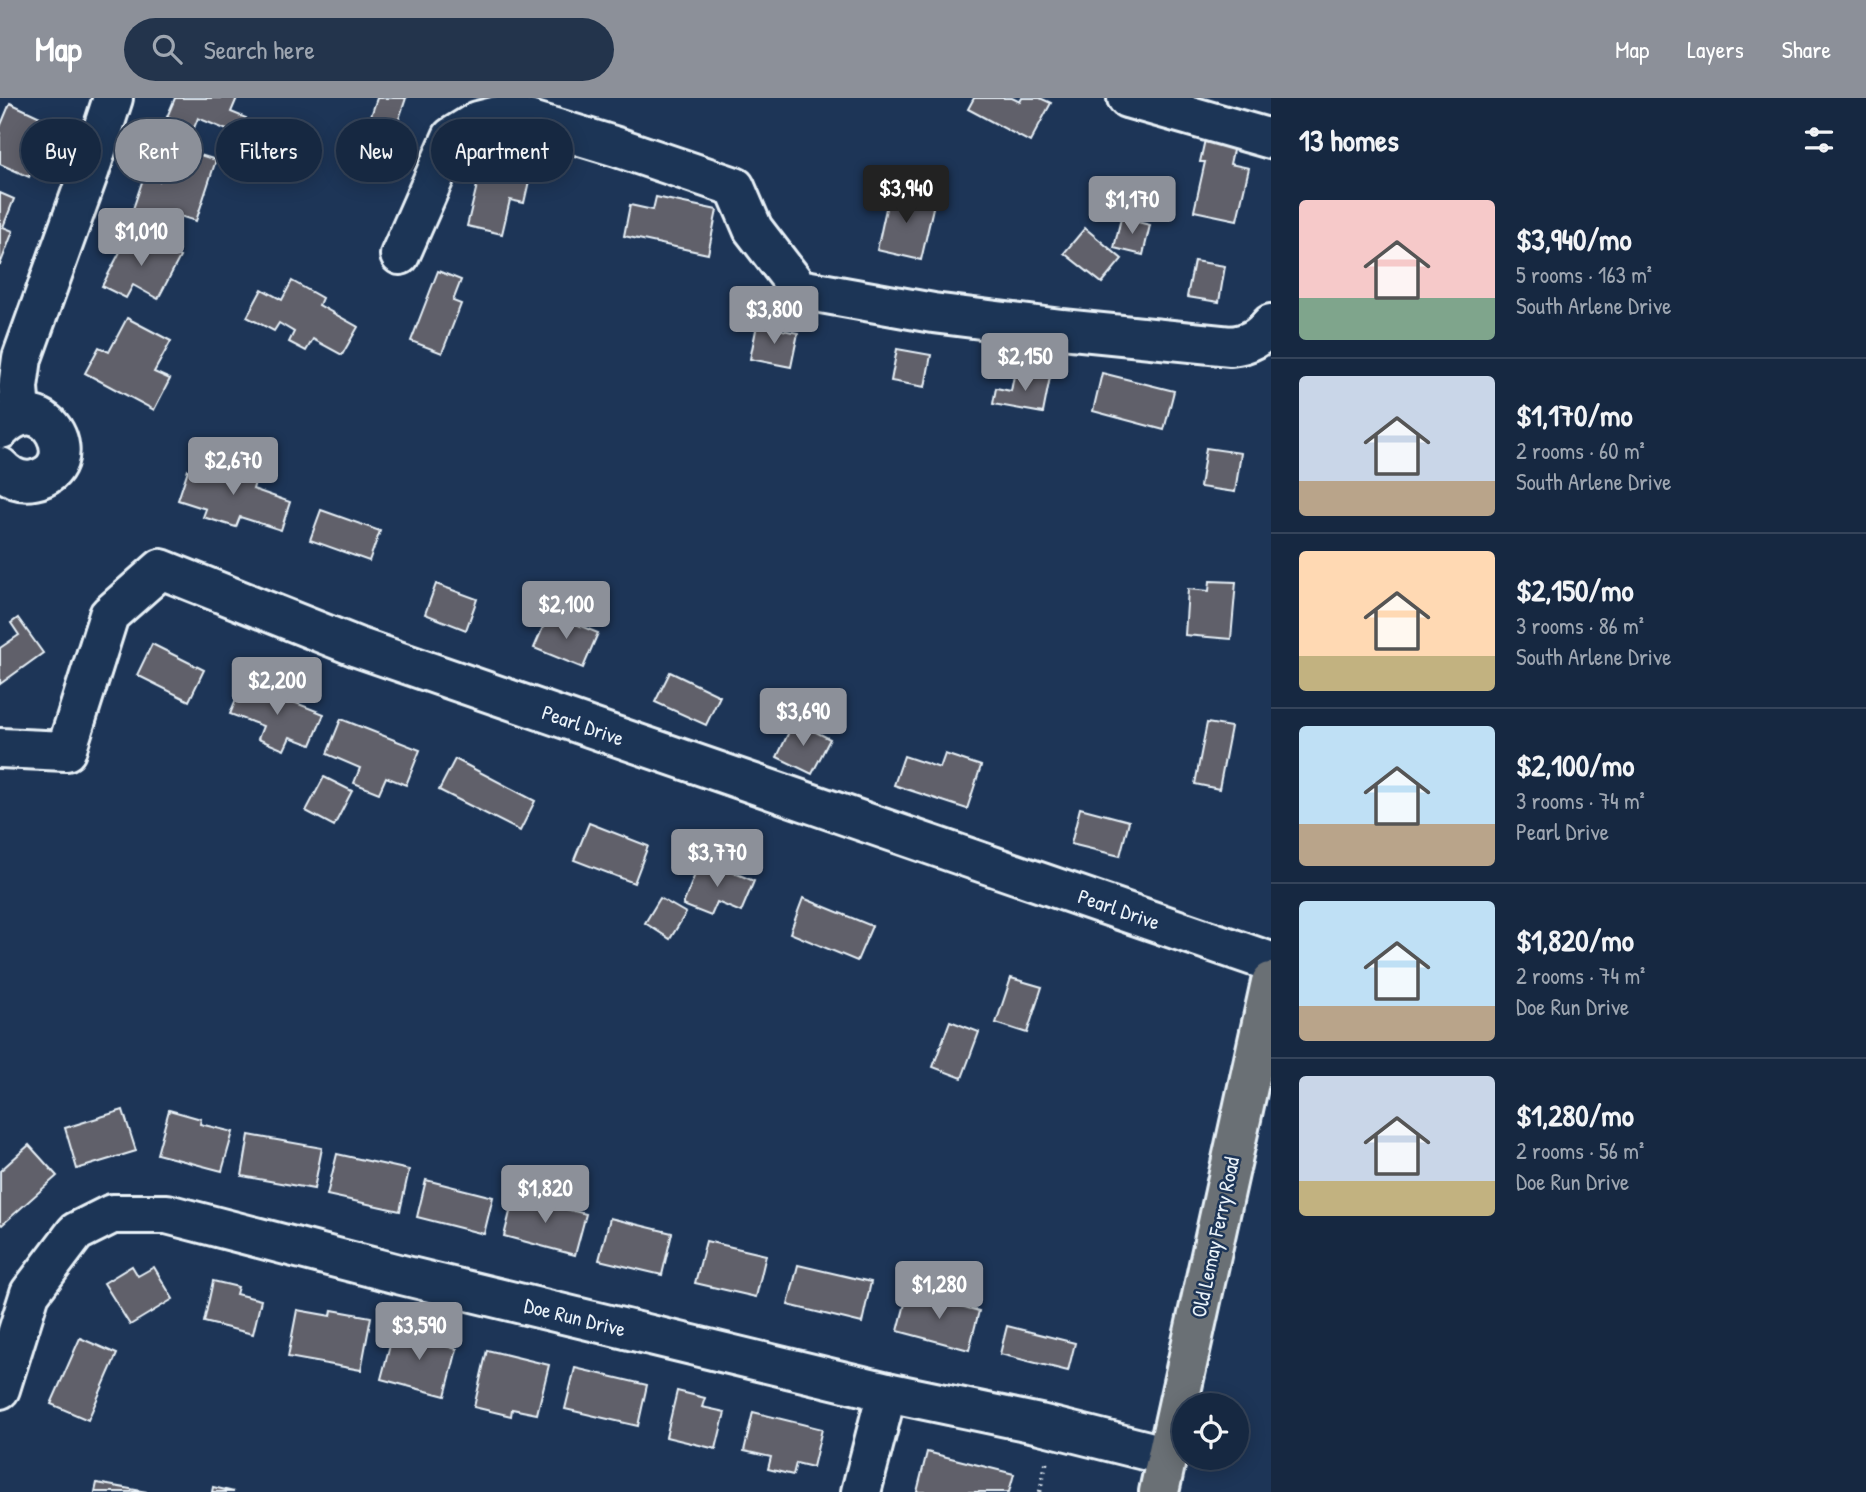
<!DOCTYPE html>
<meta charset="utf-8">
<style>
body{margin:0;font-family:"Patrick Hand",sans-serif;background:#23344c;color:#f1f3f6;height:100vh;display:flex;flex-direction:column;font-size:26px;white-space:nowrap}
*{box-sizing:border-box;margin:0}
p{font-size:23px;color:#9ea6b1}
.icon{flex:none;width:38px;height:38px;fill:none;stroke:currentColor;stroke-width:2;stroke-linecap:round;stroke-linejoin:round}
.map{position:relative;flex:1;overflow:hidden}
.details{display:flex;flex-direction:column;background:#162841;width:595px}
.details>*{flex:none}
.hud{position:absolute;left:21px;top:21px;width:665px;height:63px;display:flex;gap:14px}
.tools{position:absolute;left:1172px;top:1295px;display:grid;gap:14px}
.tools a{display:grid;place-items:center;width:77px;height:77px;border-radius:50%;background:#162841;box-shadow:0 4px 18px #0003,0 0 0 2px #35445a;font-size:35px}
.price{position:absolute;translate:-50% -60px;padding:0 16px;border-radius:7px;background:#8c9099;color:#fff;font-size:23px;line-height:46px;filter:drop-shadow(0 2px 4px #0008)}
.price::after{content:'';position:absolute;left:50%;top:42px;width:21px;height:16px;margin-left:-10px;background:inherit;clip-path:polygon(0 0,100% 0,50% 100%)}
.price.current{background:#222;color:#fff}
ul{padding:0;list-style:none}
li{display:flex;align-items:center;gap:21px;height:175px;padding:0 28px}
li+li{border-top:2px solid #35445a}
li span{display:grid;place-items:center;flex:none;width:196px;height:140px;border-radius:7px;color:#555}
li>.icon{margin-inline-start:auto}
span .icon{width:84px;height:84px;fill:#fffc;stroke-width:1}
li b{font-size:30px}
h2{display:flex;justify-content:space-between;align-items:center;height:84px;padding:0 28px;font-size:30px}
.tag{padding:0 24px;border-radius:32px;background:#162841;box-shadow:0 4px 18px #0003,0 0 0 2px #35445a;font-size:24px;line-height:63px}
.tag.current{background:#8c9099;color:#fff}
header{display:flex;align-items:center;gap:42px;box-sizing:border-box;height:98px;padding:0 35px;background:#8c9099;color:#fff}
header strong{font-size:33px}
nav{display:flex;gap:38px;margin-inline-start:auto;font-size:24px}
.search{width:490px;height:63px;background:#23344c;display:flex;align-items:center;gap:18px;box-sizing:border-box;padding:0 24px;border-radius:38px;color:#9ea6b1;font-size:26px}
main{display:flex;flex:1;min-height:0}
.map>svg:first-child{display:block}
.building{fill:#61616b;stroke:#e8f1f8;stroke-width:2}
.lines{fill:none;stroke-linecap:round;stroke-linejoin:round}
.minor-casing{stroke:#e8f1f8;stroke-width:44}
.major-casing{stroke:#e8f1f8;stroke-width:44}
.path{stroke:#e8f1f8;stroke-width:4.5;stroke-dasharray:2 5;stroke-linecap:butt}
.minor{stroke:#1d3557;stroke-width:38}
.major{stroke:#6a7074;stroke-width:38}
.labels{text-anchor:middle;dominant-baseline:central;stroke-width:5;stroke-linejoin:round;paint-order:stroke}
.street-label{font-size:21px;fill:#e8f1f8;stroke:#1d3557}
</style>
<header>
<strong>Map</strong>
<div class="search"><svg class="icon" aria-label="search" viewBox="0 0 24 24"><circle cx="10" cy="10" r="6"/><path d="M15 15l6 6"/></svg>Search here</div>
<nav><a>Map</a><a>Layers</a><a>Share</a></nav>
</header>
<main>
<div class="map">
<svg width="1271" height="1394" viewBox="0 0 1271 1394">
<rect width="100%" height="100%" fill="#1d3557"/>
<filter id="ink" filterUnits="userSpaceOnUse"><feTurbulence type="fractalNoise" baseFrequency=".0143" numOctaves="2"/><feDisplacementMap in="SourceGraphic" scale="14" xChannelSelector="R" yChannelSelector="G"/><feConvolveMatrix kernelMatrix="1 2 1 2 8 2 1 2 1" color-interpolation-filters="sRGB"/></filter>
<g filter="url(#ink)">
<g class="building">
<path d="M175,0h62l-6,14 15,6 -7,17 -41,-17 -4,10 -27,-11z"/>
<path d="M377,0h29l-23,69 -41,-13 12,-34 14,5z"/>
<path d="M974,0h38l8,4 2,-4h18l11,5 -21,39 -62,-33z"/>
<path d="M10,5l43,20 -24,54 -29,-13v-37z"/>
<path d="M1206,37l29,6 -5,23 19,4 -12,52 -43,-9 11,-49h-5z"/>
<path d="M171,48l45,14 -20,61 -26,-8 -4,10 -34,-11 12,-36 15,5z"/>
<path d="M483,63l48,11 -7,31 -14,-3 -8,34 -35,-8z"/>
<path d="M890,92l45,9 -14,61 -44,-10z"/>
<path d="M0,95l14,6 -11,28 10,4 -13,34z"/>
<path d="M656,99l61,13 -9,44 -84,-18 6,-31 23,5z"/>
<path d="M1121,120l29,7 -7,30 -29,-7z"/>
<path d="M1085,130l37,31 -20,24 -38,-30z"/>
<path d="M131,133l49,26 -22,42 -25,-14 -7,13 -24,-12z"/>
<path d="M1194,163l31,5 -6,36 -32,-5z"/>
<path d="M438,173l23,9 -8,21 8,3 -19,49 -31,-12z"/>
<path d="M292,183l30,17 -3,7 39,22 -16,28 -29,-16 -7,12 -17,-9 5,-10 -15,-9 -5,8 -27,-14 15,-28 20,11z"/>
<path d="M127,220l44,23 -17,31 16,7 -16,31 -69,-37 14,-26 10,5z"/>
<path d="M757,227l41,8 -7,34 -41,-8z"/>
<path d="M897,251l34,6 -6,32 -34,-6z"/>
<path d="M1015,273l35,6 -7,36 -50,-9 3,-16 15,3z"/>
<path d="M1102,275l72,18 -10,39 -71,-19z"/>
<path d="M1206,350l35,5 -6,39 -35,-5z"/>
<path d="M218,360l40,14 -5,17 37,13 -9,28 -41,-13 -4,10 -33,-10 3,-8 -28,-9 10,-30 23,7z"/>
<path d="M321,412l59,21 -11,30 -59,-21z"/>
<path d="M1210,483l26,1 -5,57 -46,-4 3,-46 21,2z"/>
<path d="M436,486l41,15 -11,31 -41,-16z"/>
<path d="M549,515l49,20 -15,35 -49,-20z"/>
<path d="M18,520l25,35 -43,31v-36l19,-13 -8,-12z"/>
<path d="M152,546l52,26 -15,31 -52,-26z"/>
<path d="M670,574l50,24 -14,29 -51,-23z"/>
<path d="M243,584l81,32 -13,31 -21,-8 -6,13 -26,-11 5,-13 -33,-12z"/>
<path d="M341,621l79,31 -14,35 -20,-8 -7,16 -25,-10 6,-15 -33,-14z"/>
<path d="M794,623l36,18 -18,35 -35,-17z"/>
<path d="M1207,625l24,4 -12,62 -24,-5z"/>
<path d="M945,656l36,12 -14,43 -73,-24 10,-29 36,12z"/>
<path d="M455,661l80,42 -15,30 -81,-41z"/>
<path d="M324,679l28,14 -18,35 -28,-15z"/>
<path d="M1080,710l49,13 -9,35 -49,-12z"/>
<path d="M589,725l59,23 -14,37 -60,-23z"/>
<path d="M701,761l53,22 -13,31 -24,-10 -6,14 -28,-11z"/>
<path d="M660,800l26,15 -16,26 -25,-16z"/>
<path d="M803,800l69,28 -15,35 -67,-28z"/>
<path d="M1011,880l31,9 -15,46 -31,-10z"/>
<path d="M950,923l29,11 -17,46 -29,-11z"/>
<path d="M123,1012l13,41 -59,18 -12,-41z"/>
<path d="M169,1012l32,9 -1,5 33,8 -11,39 -65,-17z"/>
<path d="M249,1037l73,13 -8,41 -72,-13z"/>
<path d="M29,1047l28,31 -55,49 -2,-2v-52z"/>
<path d="M337,1056l72,16 -9,41 -73,-16z"/>
<path d="M426,1082l67,17 -9,37 -67,-17z"/>
<path d="M514,1098l72,18 -11,41 -71,-19z"/>
<path d="M610,1120l62,15 -10,42 -63,-15z"/>
<path d="M706,1143l60,14 -10,42 -61,-14z"/>
<path d="M798,1167l73,17 -9,41 -74,-18z"/>
<path d="M132,1168l6,10 16,-9 19,32 -43,26 -26,-42z"/>
<path d="M213,1183l25,6 -2,7 25,6 -8,34 -49,-12z"/>
<path d="M908,1194l71,19 -10,39 -71,-19z"/>
<path d="M297,1212l34,6 1,-6 39,7 -10,53 -73,-13z"/>
<path d="M395,1228l30,8 -2,6 34,9 -12,47 -64,-17z"/>
<path d="M1007,1228l68,17 -7,28 -68,-17z"/>
<path d="M80,1240l37,16 -29,66 -37,-16z"/>
<path d="M487,1252l62,15 -12,49 -25,-5 -1,7 -37,-9z"/>
<path d="M575,1270l72,17 -9,41 -73,-17z"/>
<path d="M677,1293l28,7 -3,9 23,5 -9,37 -50,-12z"/>
<path d="M753,1314l69,17 -9,38 -17,-4 -3,12 -25,-6 3,-12 -27,-6z"/>
<path d="M927,1354l87,22 -5,18h-92z"/>
<path d="M97,1385l50,9h-52z"/>
<path d="M213,1389l21,5h-22z"/>
</g>
<g class="lines">
<g class="minor-casing">
<g id="minor">
<path d="M1127,0l144,41"/>
<path d="M400,157l52,-118 26,-16 20,-5 20,1 99,30 118,40 18,42 46,60 134,24 129,16 169,17c18,-2 28,-8 40,-22"/>
<path d="M20,318l-2,-29 4,-29 68,-189 23,-71"/>
<path d="M0,369c9,10 20,16 34,13 54,-11 13,-97 -33,-51"/>
<path d="M0,650l66,3 43,-136 52,-46 196,78 914,315"/>
<path d="M0,1291l30,-96 46,-61 36,-18h55l235,61 485,117 153,32 128,32"/>
<path d="M861,1394l26,-100"/>
</g>
</g>
<g class="major-casing">
<path id="major" d="M1159,1394l112,-510"/>
</g>
<path class="path" d="M1040,1394l7,-33"/>
<use href="#minor" class="minor"/>
<use href="#major" class="major"/>
</g>
</g>
<g class="labels">
<g class="street-label">
<text transform="translate(583 627) rotate(19)">Pearl Drive</text>
<text transform="translate(1119 811) rotate(19)">Pearl Drive</text>
<text transform="translate(1215 1139) rotate(-78)">Old Lemay Ferry Road</text>
<text transform="translate(575 1219) rotate(14)">Doe Run Drive</text>
</g>
</g>
</svg>
<div class="tools">
<a><svg class="icon" aria-label="locate" viewBox="0 0 24 24"><circle cx="12" cy="12" r="6"/><path d="M12 2v4M12 18v4M2 12h4M18 12h4"/></svg></a>
</div>
<b class="price current" style="left:906px;top:127px">$3,940</b>
<b class="price" style="left:1132px;top:138px">$1,170</b>
<b class="price" style="left:141px;top:170px">$1,010</b>
<b class="price" style="left:774px;top:248px">$3,800</b>
<b class="price" style="left:1025px;top:295px">$2,150</b>
<b class="price" style="left:233px;top:399px">$2,670</b>
<b class="price" style="left:566px;top:543px">$2,100</b>
<b class="price" style="left:277px;top:619px">$2,200</b>
<b class="price" style="left:803px;top:650px">$3,690</b>
<b class="price" style="left:717px;top:791px">$3,770</b>
<b class="price" style="left:545px;top:1127px">$1,820</b>
<b class="price" style="left:939px;top:1223px">$1,280</b>
<b class="price" style="left:419px;top:1264px">$3,590</b>
<div class="hud">
<a class="tag">Buy</a>
<a class="tag current">Rent</a>
<a class="tag">Filters</a>
<a class="tag">New</a>
<a class="tag">Apartment</a>
</div>
</div>
<section class="details">
<h2>13 homes<svg class="icon" aria-label="filters" viewBox="0 0 24 24"><path d="M4 7h16M4 17h16"/><circle cx="9" cy="7" r="2"/><circle cx="15" cy="17" r="2"/></svg></h2>
<ul>
<li><span style="background:linear-gradient(#f6c9c9 70%,#7fa58c 0)"><svg class="icon" aria-label="home" viewBox="0 0 24 24"><path d="M3 11l9-7 9 7M6 9v11h12V9"/></svg></span><div><b>$3,940/mo</b><p>5 rooms · 163 m²</p><p>South Arlene Drive</p></div></li>
<li><span style="background:linear-gradient(#c9d6e8 75%,#b9a48a 0)"><svg class="icon" aria-label="home" viewBox="0 0 24 24"><path d="M3 11l9-7 9 7M6 9v11h12V9"/></svg></span><div><b>$1,170/mo</b><p>2 rooms · 60 m²</p><p>South Arlene Drive</p></div></li>
<li><span style="background:linear-gradient(#ffd9b3 75%,#c2b280 0)"><svg class="icon" aria-label="home" viewBox="0 0 24 24"><path d="M3 11l9-7 9 7M6 9v11h12V9"/></svg></span><div><b>$2,150/mo</b><p>3 rooms · 86 m²</p><p>South Arlene Drive</p></div></li>
<li><span style="background:linear-gradient(#bfe0f5 70%,#b9a48a 0)"><svg class="icon" aria-label="home" viewBox="0 0 24 24"><path d="M3 11l9-7 9 7M6 9v11h12V9"/></svg></span><div><b>$2,100/mo</b><p>3 rooms · 74 m²</p><p>Pearl Drive</p></div></li>
<li><span style="background:linear-gradient(#bfe0f5 75%,#b9a48a 0)"><svg class="icon" aria-label="home" viewBox="0 0 24 24"><path d="M3 11l9-7 9 7M6 9v11h12V9"/></svg></span><div><b>$1,820/mo</b><p>2 rooms · 74 m²</p><p>Doe Run Drive</p></div></li>
<li><span style="background:linear-gradient(#c9d6e8 75%,#c2b280 0)"><svg class="icon" aria-label="home" viewBox="0 0 24 24"><path d="M3 11l9-7 9 7M6 9v11h12V9"/></svg></span><div><b>$1,280/mo</b><p>2 rooms · 56 m²</p><p>Doe Run Drive</p></div></li>
</ul>
</section>
</main>
